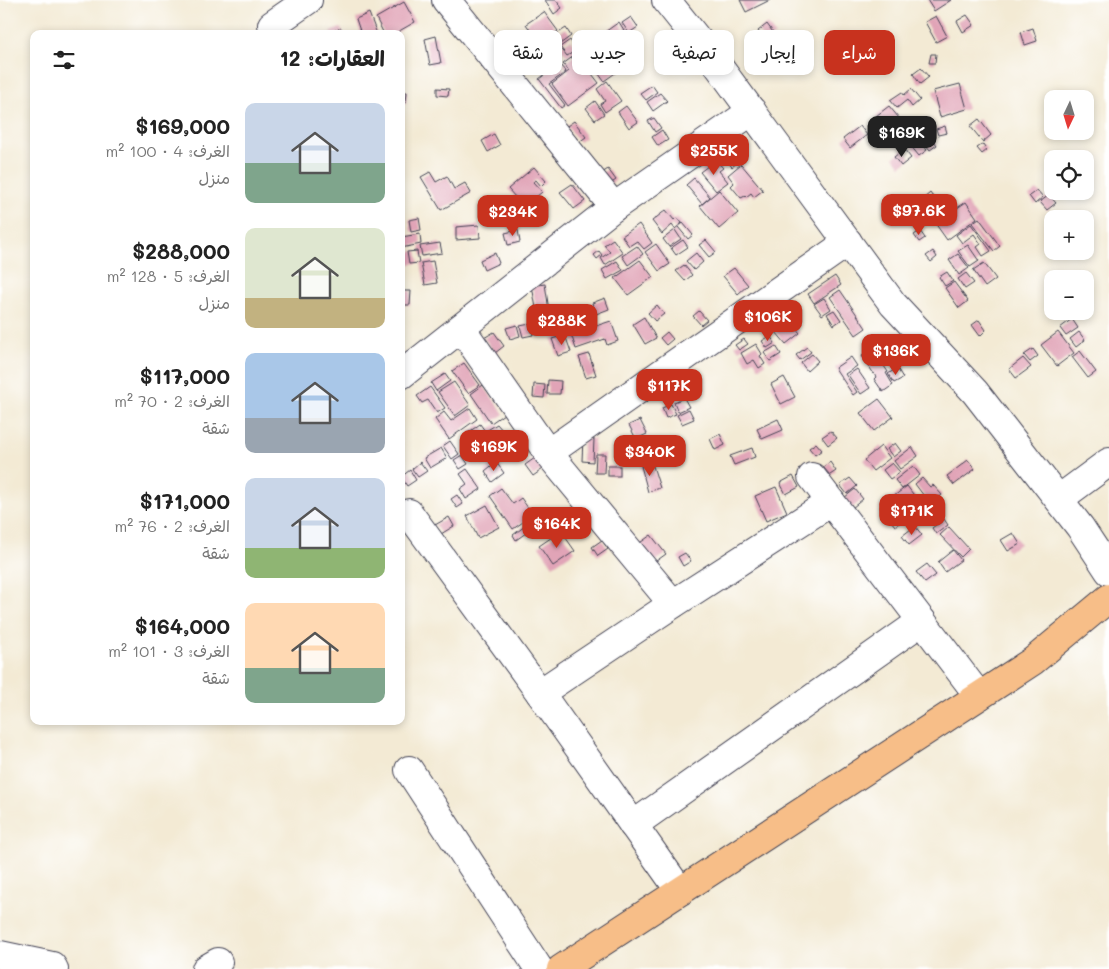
<!DOCTYPE html>
<html lang="ar">
<meta charset="utf-8">
<style>
body{margin:0;font-family:Mali,"Playpen Sans Arabic",sans-serif;background:#f2f2f2;color:#222;direction:rtl;height:100vh;display:flex;flex-direction:column;font-size:19px;white-space:nowrap}
*{box-sizing:border-box;margin:0}
p{font-size:16px;color:#767676}
.icon{flex:none;width:28px;height:28px;fill:none;stroke:currentColor;stroke-width:2;stroke-linecap:round;stroke-linejoin:round}
.map{position:relative;flex:1;overflow:hidden;direction:ltr}
.sheet{position:absolute;left:30px;top:30px;width:375px;height:695px;display:flex;flex-direction:column;background:#fff;border-radius:10px;box-shadow:0 2px 8px #0003;direction:rtl}
.sheet>*{flex:none}
.banner{position:absolute;left:420px;top:30px;width:475px;height:45px;direction:rtl;display:flex;gap:10px}
.needle{width:32px;rotate:184deg}
.fabs{position:absolute;left:1044px;top:90px;display:grid;gap:10px}
.fabs a{display:grid;place-items:center;width:50px;height:50px;border-radius:10px;background:#fff;box-shadow:0 2px 8px #0003;font-size:25px}
.price{position:absolute;translate:-50% -42px;padding:0 11px;border-radius:10px;background:#c8321e;color:#fff;font-size:16px;line-height:32px;filter:drop-shadow(0 1px 2px #0008)}
.price::after{content:'';position:absolute;left:50%;top:30px;width:15px;height:11px;margin-left:-8px;background:inherit;clip-path:polygon(0 0,100% 0,50% 100%)}
.price.on{background:#222;color:#fff}
ul{padding:0;list-style:none}
li{display:flex;align-items:center;gap:15px;height:125px;padding:0 20px}
li span{display:grid;place-items:center;flex:none;width:140px;height:100px;border-radius:10px;color:#555}
li>.icon{margin-inline-start:auto}
span .icon{width:60px;height:60px;fill:#fffc;stroke-width:1}
li b{font-size:21px}
h2{display:flex;justify-content:space-between;align-items:center;height:60px;padding:0 20px;font-size:21px}
.chip{padding:0 18px;border-radius:10px;background:#fff;box-shadow:0 2px 8px #0003;font-size:18px;line-height:45px}
.chip.on{background:#c8321e;color:#fff}
.map>svg:first-child{display:block}
.building{fill:#e1a4b7}
.lines{fill:none;stroke-linecap:round;stroke-linejoin:round}
.minor-casing{stroke:#414052;stroke-width:30}
.major-casing{stroke:#414052;stroke-width:30}
.minor{stroke:#fff;stroke-width:28}
.major{stroke:#f7be88;stroke-width:28}
</style>
<div class="map">
<svg width="1109" height="969" viewBox="0 0 1109 969">
<rect width="100%" height="100%" fill="#fff"/>
<filter id="ink" filterUnits="userSpaceOnUse"><feTurbulence type="fractalNoise" baseFrequency=".02" numOctaves="2"/><feDisplacementMap in="SourceGraphic" scale="10" xChannelSelector="R" yChannelSelector="G"/><feConvolveMatrix kernelMatrix="1 2 1 2 8 2 1 2 1" color-interpolation-filters="sRGB"/></filter>
<filter id="wash" filterUnits="userSpaceOnUse"><feTurbulence type="fractalNoise" baseFrequency=".0096" numOctaves="4" result="noise"/><feDisplacementMap in="SourceGraphic" scale="20" xChannelSelector="R" yChannelSelector="G"/><feGaussianBlur stdDeviation="1.12" result="paint"/><feColorMatrix in="noise" values="0 0 0 0 0 0 0 0 0 0 0 0 0 0 0 0 0 1.4 0 .05"/><feComposite in="paint" operator="in"/></filter>
<g filter="url(#wash)">
<rect width="100%" height="100%" fill="#f3ead4"/>
<g id="blocks">
<g class="building">
<path d="M545,0h11l6,8 -8,6z"/>
<path d="M740,0h30l-24,12z"/>
<path d="M927,0h24l-17,11z"/>
<path d="M404,2l11,20 -21,12h-10l-8,-16z"/>
<path d="M544,12l14,19 -19,12 -13,-19z"/>
<path d="M369,13l8,21h-16l-5,-15z"/>
<path d="M967,15l7,10 -11,7 -6,-11z"/>
<path d="M936,16l11,20 -11,6 -11,-20z"/>
<path d="M631,17l7,10 -9,6 -7,-10z"/>
<path d="M619,22l5,8 -31,22 -5,-8z"/>
<path d="M767,24l8,11 -10,6 -7,-10z"/>
<path d="M341,28l3,6h-13l-1,-2z"/>
<path d="M566,28l5,8 -11,8 -6,-8z"/>
<path d="M1033,28l4,13 -12,4 -4,-13z"/>
<path d="M528,30l12,17 -9,7 -12,-17z"/>
<path d="M436,36l5,27 -11,2 -5,-26z"/>
<path d="M570,40l7,10 -10,6 -7,-9z"/>
<path d="M613,42l15,22 -24,17 -16,-22z"/>
<path d="M582,50l5,7 -5,4 17,22 -31,23 -16,-22 17,-13 -6,-7z"/>
<path d="M931,54h5l-1,9h-6z"/>
<path d="M559,64l7,8 -17,12 16,21 -4,3 -22,-29z"/>
<path d="M921,68l8,9 -9,7 -7,-10z"/>
<path d="M607,81l14,20 -16,11 -5,-8 5,-3 -8,-12z"/>
<path d="M960,84l7,25 -27,8 -7,-26z"/>
<path d="M652,85l5,7 -11,8 -6,-7z"/>
<path d="M437,88l12,1 -1,7 -11,-1z"/>
<path d="M911,89l9,11 -8,7 -5,-7 -10,8 -7,-8 12,-8 2,3z"/>
<path d="M401,92h6l-1,11h-5z"/>
<path d="M660,93l7,8 -14,10 -6,-9z"/>
<path d="M595,101l9,13 -9,6 -9,-12z"/>
<path d="M626,106l12,16 -9,6 -11,-16z"/>
<path d="M889,106l15,18 -9,7 -7,-9 -5,4 -7,-10z"/>
<path d="M654,118l7,10 -6,4 -7,-11z"/>
<path d="M979,119l12,16 -8,7 -13,-16z"/>
<path d="M574,121l12,16 -7,5 -12,-16z"/>
<path d="M860,126l7,9 -17,13 -7,-9z"/>
<path d="M945,126l2,7 -9,2 -2,-6z"/>
<path d="M910,129l17,21 -8,6 -9,-11 -2,2 -8,-11z"/>
<path d="M662,130l6,10 -10,6 -6,-9z"/>
<path d="M494,134l6,11 -12,7 -6,-11z"/>
<path d="M929,134l8,11 -7,5 -8,-10z"/>
<path d="M983,144l4,6 -5,4 -5,-6z"/>
<path d="M729,149l10,12 -7,6 -10,-12z"/>
<path d="M904,149l7,9 -10,8 -7,-9z"/>
<path d="M716,160l7,8 -4,3 9,11 -12,9 -16,-19z"/>
<path d="M741,164l22,26 -9,7 -3,-4 -5,4 -1,-1 -4,2 -10,-12 3,-3 -6,-8z"/>
<path d="M534,167l12,14 -5,5 -5,-6 -3,2 9,10 -18,15 -16,-18z"/>
<path d="M608,169l8,11 -9,6 -8,-11z"/>
<path d="M430,172l6,10 11,-6 7,13 11,-6 6,10 -30,17 -20,-33z"/>
<path d="M694,178l16,19 -8,7 -16,-19z"/>
<path d="M572,184l13,17 -11,8 -14,-17z"/>
<path d="M719,190l19,23 -19,16 -19,-23z"/>
<path d="M1037,190l6,7 -8,7 -6,-8z"/>
<path d="M930,193l6,8 -7,6 -6,-8z"/>
<path d="M1049,195l7,8 -9,7 -7,-8z"/>
<path d="M966,202l11,16 -30,22 -12,-17z"/>
<path d="M666,210l8,10 3,-3 5,6 -7,6 -3,-4 -10,9 -10,-13z"/>
<path d="M419,218l2,12 -10,2 -2,-12z"/>
<path d="M979,218l21,28 -6,5 -22,-28z"/>
<path d="M683,223l10,12 -5,4 -10,-12z"/>
<path d="M639,224l13,19 -8,6 -7,-8 -8,5 -7,-10z"/>
<path d="M971,224l20,27 -8,5 -6,-9 4,-3 -7,-10 -12,9 -6,-8z"/>
<path d="M479,225l1,13 -24,2v-13z"/>
<path d="M518,230l2,12 -12,3 -3,-12z"/>
<path d="M675,230l6,9 -12,8 -6,-8z"/>
<path d="M920,231l5,7 -6,4 -5,-7z"/>
<path d="M420,234l1,10 -20,4v-11z"/>
<path d="M613,239l10,14 -18,12 -4,-7 9,-6 -6,-7z"/>
<path d="M683,240l5,7 -12,8 -5,-7z"/>
<path d="M706,240l10,12 -7,5 -10,-12z"/>
<path d="M440,243l2,10 -20,3 -2,-10z"/>
<path d="M656,244l14,20 -11,7 -14,-19z"/>
<path d="M968,245l11,16 -9,6 -12,-16z"/>
<path d="M637,246l6,8 -15,11 -6,-9z"/>
<path d="M417,251l2,12 -10,1 -2,-12z"/>
<path d="M599,251l3,4 -5,4 -3,-4z"/>
<path d="M933,251l4,6 -6,5 -5,-6z"/>
<path d="M495,253l4,10 -15,7 -4,-10z"/>
<path d="M696,253l7,9 -9,8 -8,-9z"/>
<path d="M958,254l11,14 -10,7 -10,-15z"/>
<path d="M640,260l13,17 -25,18 -13,-17z"/>
<path d="M433,261l4,22 -12,2 -4,-22z"/>
<path d="M617,261l6,9 -16,9 -5,-9z"/>
<path d="M984,263l12,16 -11,8 -12,-17z"/>
<path d="M684,265l8,10 -7,6 -9,-10z"/>
<path d="M734,268l14,17 -10,9 -15,-18z"/>
<path d="M947,272l6,9 -8,5 -6,-9z"/>
<path d="M966,273l8,10 -9,6 -7,-10z"/>
<path d="M835,276l6,9 -27,18 -6,-9z"/>
<path d="M954,282l14,19 -9,7 -14,-20z"/>
<path d="M545,284l5,33 -12,2 -6,-33z"/>
<path d="M840,290l26,38 -10,7 -26,-38z"/>
<path d="M401,291h10l-1,14h-9z"/>
<path d="M605,298l4,11 -13,5 -4,-11z"/>
<path d="M824,298l7,11 -9,6 -8,-11z"/>
<path d="M657,305l7,9 -9,7 -7,-8z"/>
<path d="M834,310l7,10 -7,5 -7,-11z"/>
<path d="M699,311l8,9 -6,5 -8,-9z"/>
<path d="M784,314l16,19 -14,11 -16,-19z"/>
<path d="M644,317l12,21 -11,6 -12,-20z"/>
<path d="M1072,319l6,9 -12,8 -6,-8z"/>
<path d="M979,320l7,10 -6,6 -8,-11z"/>
<path d="M611,321l7,20 -11,4 -2,-6 -29,10 -5,-15z"/>
<path d="M543,323l1,11 -9,1 -1,-11z"/>
<path d="M530,324l3,11 -10,2 -3,-11z"/>
<path d="M517,325l3,11 -10,3 -4,-11z"/>
<path d="M494,332l10,14 -9,7 -11,-15z"/>
<path d="M667,332l6,7 -7,6 -6,-7z"/>
<path d="M1058,332l16,21 -17,13 -16,-21z"/>
<path d="M1079,332l6,8 -9,7 -6,-8z"/>
<path d="M565,335l6,17 -13,4 -6,-17z"/>
<path d="M770,336l5,7 -8,5 -5,-7z"/>
<path d="M744,339l4,5 -9,6 -4,-5z"/>
<path d="M756,344l6,10 -2,2 5,8 -6,4 -5,-8 -7,4 -6,-11z"/>
<path d="M776,346l5,8 -11,7 -6,-8z"/>
<path d="M807,347l4,5 -11,8 -4,-5z"/>
<path d="M872,348l16,24 -2,1 7,12 -10,7 -9,-13 2,-2 -14,-21z"/>
<path d="M1033,349l5,7 -8,6 -6,-7z"/>
<path d="M1080,351l16,21 -8,6 -16,-21z"/>
<path d="M589,354l7,21 -10,3 -7,-21z"/>
<path d="M812,354l6,7 -11,10 -6,-8z"/>
<path d="M851,357l6,9 -12,8 12,18 -4,3 -18,-27z"/>
<path d="M1023,358l8,9 -15,11 -7,-9z"/>
<path d="M464,363l16,22 -12,8 -16,-22z"/>
<path d="M897,368l6,10 -9,5 -6,-9z"/>
<path d="M857,369l13,19 -9,6 -13,-19z"/>
<path d="M445,374l5,7 -14,10 -5,-8z"/>
<path d="M784,377l11,20 -14,7 -10,-20z"/>
<path d="M548,380l13,1 -1,13h-13z"/>
<path d="M454,382l16,23 -15,11 -17,-24z"/>
<path d="M534,384l11,1 -1,13 -11,-1z"/>
<path d="M483,385l21,29 -13,9 -20,-29z"/>
<path d="M430,387l15,21 -8,5 -9,-13 -6,3 -5,-7z"/>
<path d="M684,398l5,9 -11,5 -4,-10z"/>
<path d="M879,399l14,18 -19,14 -14,-18z"/>
<path d="M671,404l5,10 -10,4 -4,-10z"/>
<path d="M470,408l7,11 -28,20 -14,-20 9,-7 7,9z"/>
<path d="M689,409l5,10 -12,5 -5,-9z"/>
<path d="M778,419l5,11 -21,9 -5,-10z"/>
<path d="M640,420l7,14 -11,5 -7,-14z"/>
<path d="M480,424l5,7 -11,8 -5,-7z"/>
<path d="M497,424l6,7 -11,8 -6,-8z"/>
<path d="M831,431l6,7 -9,7 -6,-8z"/>
<path d="M720,434l5,11 -10,5 -5,-11z"/>
<path d="M583,438l11,1 -1,23 -11,-1z"/>
<path d="M649,438l5,19 -12,3 -6,-19z"/>
<path d="M450,441l9,13 -7,5 -9,-13z"/>
<path d="M816,443l6,7 -7,5 -6,-7z"/>
<path d="M895,443l6,8 -8,6 -6,-8z"/>
<path d="M881,446l9,12 -17,13 -9,-11z"/>
<path d="M912,447l6,9 -18,13 -6,-8z"/>
<path d="M441,448l6,10 -17,10 -6,-10z"/>
<path d="M752,448l3,9 -21,8 -4,-9z"/>
<path d="M637,450l2,9 -12,3 -2,-10z"/>
<path d="M596,454h9l-1,19h-9z"/>
<path d="M462,455l6,9 -8,5 -6,-9z"/>
<path d="M535,458l8,11 -10,7 -8,-11z"/>
<path d="M968,460l7,9 -21,16 -7,-9z"/>
<path d="M420,462l7,9 -9,6 -6,-8z"/>
<path d="M496,462l8,11 -12,9 -7,-11z"/>
<path d="M830,462l6,9 -6,4 -7,-8z"/>
<path d="M652,463l8,25 -12,4 -7,-26z"/>
<path d="M892,463l8,9 -10,7 -7,-9z"/>
<rect x="608" y="466" width="12" height="10"/>
<path d="M913,466l7,9 -18,14 -7,-9z"/>
<path d="M467,469l14,20 -15,10 -6,-10 7,-5 -7,-10z"/>
<path d="M410,470l6,10 -9,6 -6,-9z"/>
<path d="M793,476l6,11 -13,7 -6,-11z"/>
<path d="M850,478l7,8 -10,8 -7,-9z"/>
<path d="M922,478l8,9 3,-2 9,10 -12,9 -15,-20z"/>
<path d="M907,486l15,20 -27,20 -15,-19z"/>
<path d="M776,487l11,25 -21,9 -11,-25z"/>
<path d="M501,488l12,16 8,-6 12,17 -20,14 -23,-33z"/>
<path d="M855,489l8,10 -11,9 -8,-10z"/>
<path d="M457,495l6,9 -6,4 -6,-9z"/>
<path d="M487,505l12,22 -21,11 -11,-22z"/>
<path d="M449,517l5,9 -13,8 -6,-9z"/>
<path d="M944,519l4,6 -12,9 -4,-6z"/>
<path d="M529,523l4,5 -17,12 -3,-5z"/>
<path d="M915,526l7,9 -13,10 -7,-9z"/>
<path d="M949,527l20,22 -8,8 -21,-22z"/>
<path d="M561,531l14,20 -22,15 -14,-20z"/>
<path d="M1013,533l7,11 -12,7 -7,-11z"/>
<path d="M651,535l15,19 -14,10 -15,-19z"/>
<path d="M602,540l6,9 -10,7 -6,-9z"/>
<path d="M953,550l8,10 -16,12 -7,-10z"/>
<path d="M685,553l6,8 -8,5 -5,-9z"/>
<path d="M927,564l9,11 -11,8 -9,-11z"/>
</g>
</g>
</g>
<g filter="url(#ink)">
<use href="#blocks" fill-opacity="0" stroke="#414052" stroke-width="1"/>
<g class="lines">
<g class="minor-casing">
<g id="minor">
<path d="M446,0l168,207"/>
<path d="M666,0l48,60 179,244 82,88 105,135 29,44"/>
<path d="M272,25l36,-25"/>
<path d="M461,328l87,125 125,151"/>
<path d="M401,375l213,-168 138,-96"/>
<path d="M548,453l300,-211"/>
<path d="M812,477l167,219"/>
<path d="M1059,499l50,-37"/>
<path d="M409,513l131,180 140,198"/>
<path d="M540,693l133,-89 158,-102"/>
<path d="M409,770l130,199"/>
<path d="M633,825l289,-204"/>
<path d="M0,955l52,11 2,3"/>
<path d="M206,969l12,-7"/>
</g>
</g>
<g class="major-casing">
<path id="major" d="M561,969l472,-308 76,-63"/>
</g>
<use href="#minor" class="minor"/>
<use href="#major" class="major"/>
</g>
</g>
</svg>
<div class="fabs">
<a><svg class="needle" viewBox="-14 -14 28 28"><path d="M0-13l5 13h-10z" fill="#e53935"/><path d="M0 13l5-13h-10z" fill="#767676"/></svg></a>
<a><svg class="icon" aria-label="locate" viewBox="0 0 24 24"><circle cx="12" cy="12" r="6"/><path d="M12 2v4M12 18v4M2 12h4M18 12h4"/></svg></a>
<a>+</a>
<a>−</a>
</div>
<b class="price on" style="left:902px;top:158px">$169K</b>
<b class="price" style="left:714px;top:176px">$255K</b>
<b class="price" style="left:919px;top:236px">$97.6K</b>
<b class="price" style="left:513px;top:237px">$234K</b>
<b class="price" style="left:768px;top:342px">$106K</b>
<b class="price" style="left:562px;top:346px">$288K</b>
<b class="price" style="left:896px;top:376px">$136K</b>
<b class="price" style="left:669px;top:411px">$117K</b>
<b class="price" style="left:494px;top:472px">$169K</b>
<b class="price" style="left:650px;top:477px">$340K</b>
<b class="price" style="left:912px;top:536px">$171K</b>
<b class="price" style="left:557px;top:549px">$164K</b>
<div class="banner">
<a class="chip on">شراء</a>
<a class="chip">إيجار</a>
<a class="chip">تصفية</a>
<a class="chip">جديد</a>
<a class="chip">شقة</a>
</div>
<section class="sheet">
<h2>العقارات: 12<svg class="icon" aria-label="filters" viewBox="0 0 24 24"><path d="M4 7h16M4 17h16"/><circle cx="9" cy="7" r="2"/><circle cx="15" cy="17" r="2"/></svg></h2>
<ul>
<li><span style="background:linear-gradient(#c9d6e8 60%,#7fa58c 0)"><svg class="icon" aria-label="home" viewBox="0 0 24 24"><path d="M3 11l9-7 9 7M6 9v11h12V9"/></svg></span><div><b>$169,000</b><p>الغرف: 4 · 100 m²</p><p>منزل</p></div></li>
<li><span style="background:linear-gradient(#dfe7d0 70%,#c2b280 0)"><svg class="icon" aria-label="home" viewBox="0 0 24 24"><path d="M3 11l9-7 9 7M6 9v11h12V9"/></svg></span><div><b>$288,000</b><p>الغرف: 5 · 128 m²</p><p>منزل</p></div></li>
<li><span style="background:linear-gradient(#a9c7e8 65%,#9aa5b1 0)"><svg class="icon" aria-label="home" viewBox="0 0 24 24"><path d="M3 11l9-7 9 7M6 9v11h12V9"/></svg></span><div><b>$117,000</b><p>الغرف: 2 · 70 m²</p><p>شقة</p></div></li>
<li><span style="background:linear-gradient(#c9d6e8 70%,#8fb573 0)"><svg class="icon" aria-label="home" viewBox="0 0 24 24"><path d="M3 11l9-7 9 7M6 9v11h12V9"/></svg></span><div><b>$171,000</b><p>الغرف: 2 · 76 m²</p><p>شقة</p></div></li>
<li><span style="background:linear-gradient(#ffd9b3 65%,#7fa58c 0)"><svg class="icon" aria-label="home" viewBox="0 0 24 24"><path d="M3 11l9-7 9 7M6 9v11h12V9"/></svg></span><div><b>$164,000</b><p>الغرف: 3 · 101 m²</p><p>شقة</p></div></li>
</ul>
</section>
</div>
